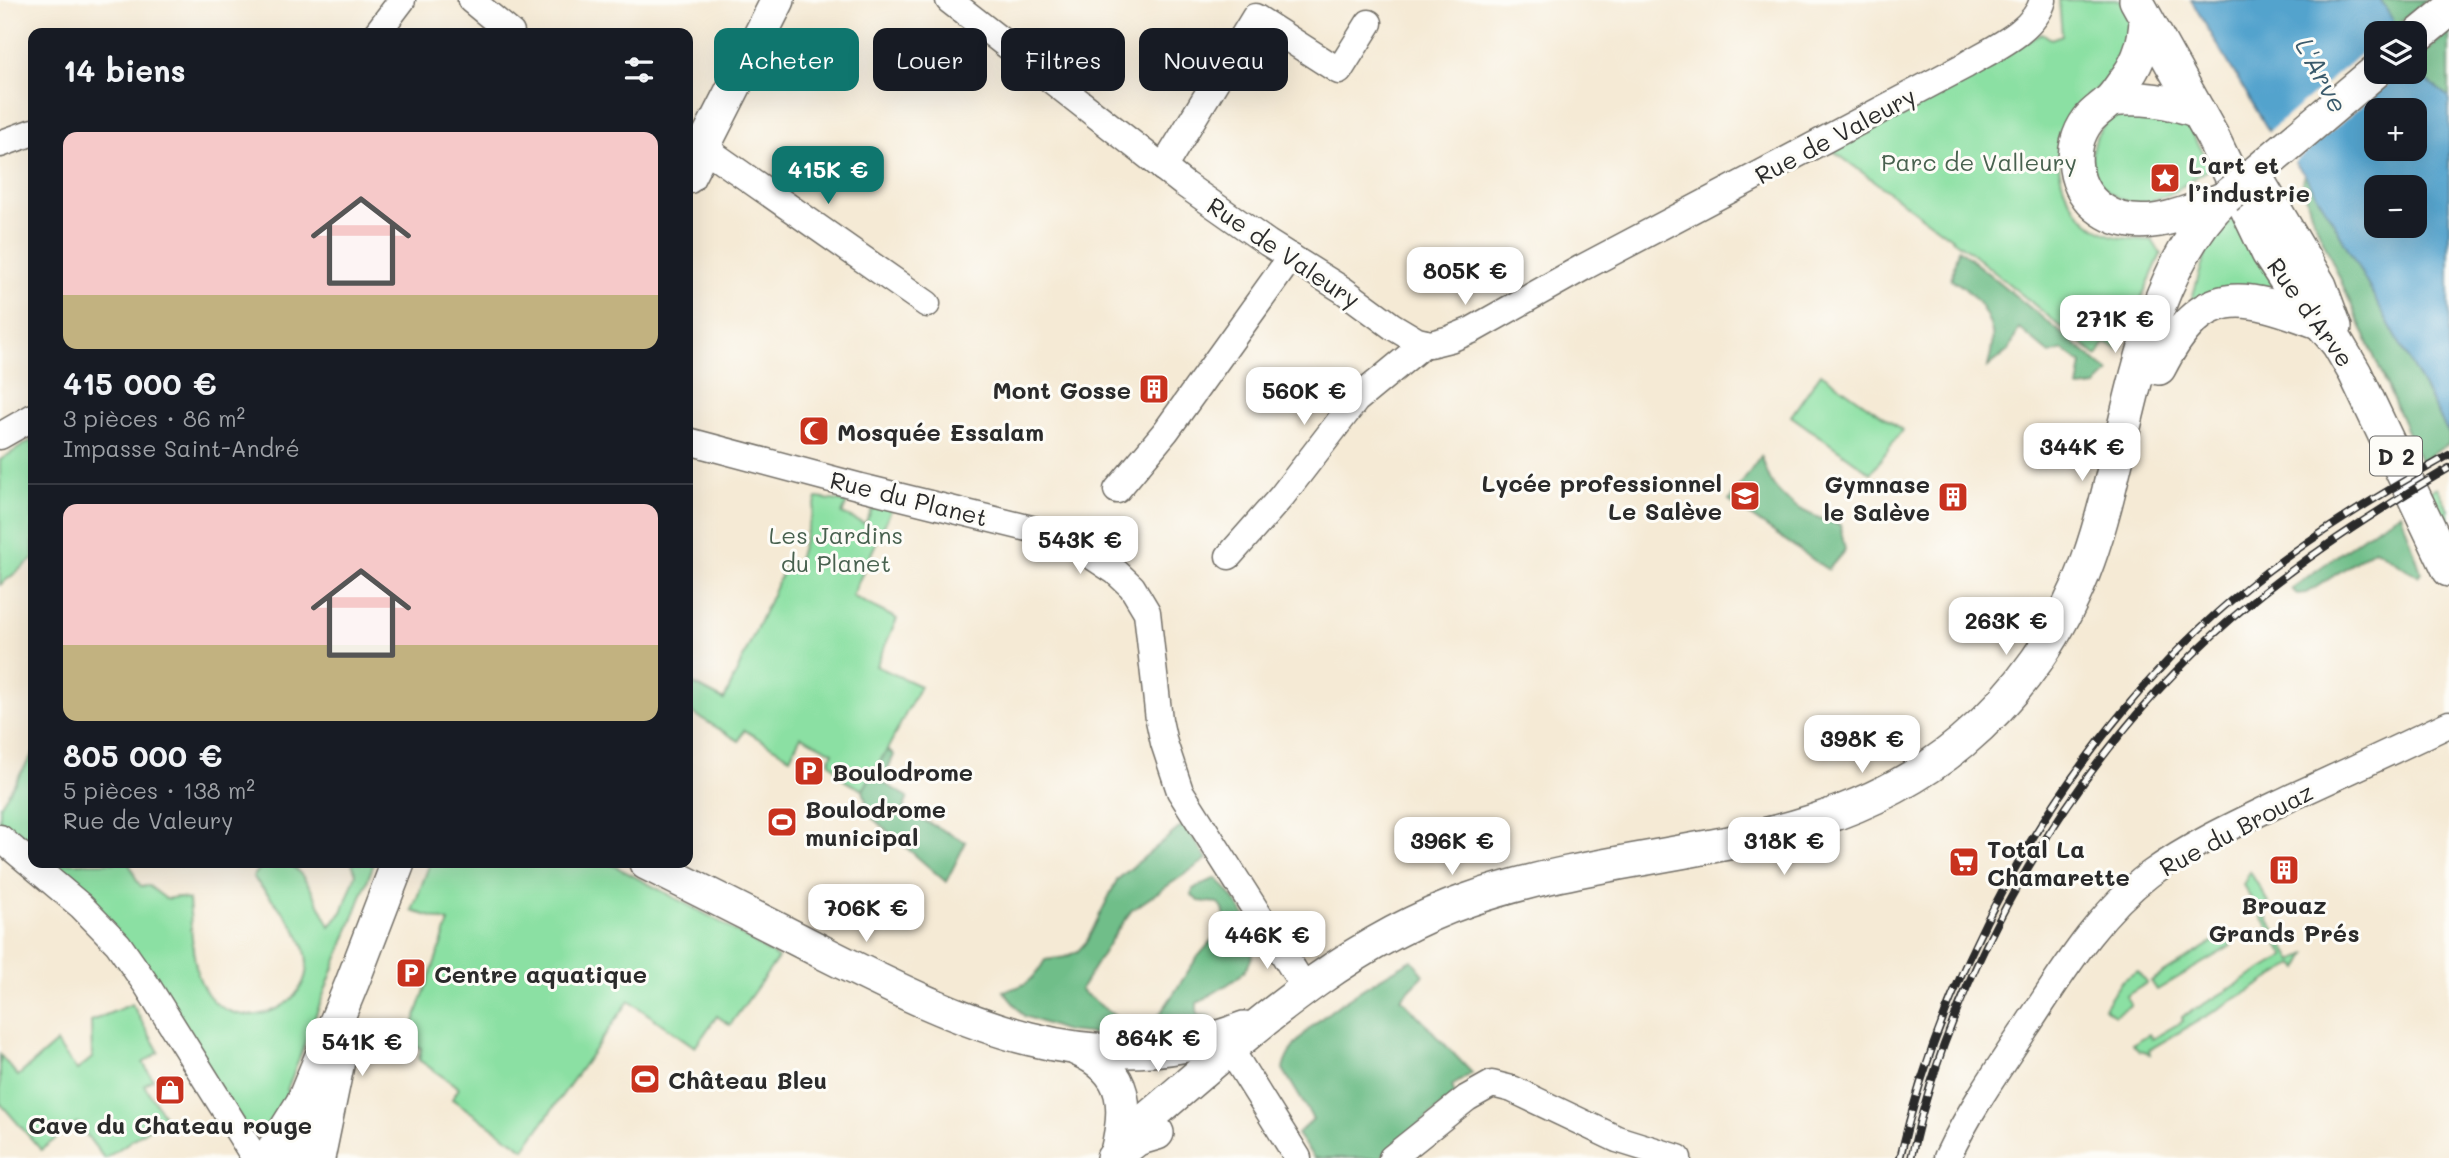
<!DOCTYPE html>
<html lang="fr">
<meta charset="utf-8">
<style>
body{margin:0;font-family:Mali,sans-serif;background:#242831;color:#f1f3f6;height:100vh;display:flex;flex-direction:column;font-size:26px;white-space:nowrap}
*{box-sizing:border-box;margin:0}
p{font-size:23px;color:#9ea1a6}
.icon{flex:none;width:38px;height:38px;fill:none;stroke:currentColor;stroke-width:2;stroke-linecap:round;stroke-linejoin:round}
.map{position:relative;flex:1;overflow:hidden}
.panel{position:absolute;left:28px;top:28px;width:665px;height:840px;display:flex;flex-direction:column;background:#171b24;border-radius:14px;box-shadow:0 7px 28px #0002}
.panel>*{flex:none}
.guide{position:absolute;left:714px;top:28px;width:665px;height:63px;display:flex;gap:14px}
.fabs{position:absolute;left:2364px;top:21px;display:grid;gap:14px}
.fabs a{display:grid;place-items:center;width:63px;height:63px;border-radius:14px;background:#171b24;box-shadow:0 7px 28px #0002;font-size:35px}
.price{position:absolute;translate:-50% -60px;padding:0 16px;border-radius:14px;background:#fff;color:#222;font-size:23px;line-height:46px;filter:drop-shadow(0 2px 4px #0008)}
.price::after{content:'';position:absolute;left:50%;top:42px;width:21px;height:16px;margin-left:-10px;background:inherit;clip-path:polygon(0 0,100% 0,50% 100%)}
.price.on{background:#0f766e;color:#fff}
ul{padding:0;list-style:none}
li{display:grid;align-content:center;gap:14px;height:371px;padding:0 35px}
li+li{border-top:2px solid #363941}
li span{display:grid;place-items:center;height:217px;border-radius:14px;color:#555}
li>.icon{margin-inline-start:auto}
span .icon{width:126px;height:126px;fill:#fffc;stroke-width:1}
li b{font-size:30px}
h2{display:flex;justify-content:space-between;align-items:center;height:84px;padding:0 35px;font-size:30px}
.pill{padding:0 24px;border-radius:14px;background:#171b24;box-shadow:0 7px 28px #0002;font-size:24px;line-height:63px}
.pill.on{background:#0f766e;color:#fff}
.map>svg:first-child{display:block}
.green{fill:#8be0a3;stroke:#5b8667;stroke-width:2}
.forest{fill:#70be89;stroke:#4e745a;stroke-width:2}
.water{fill:#53a3cd;stroke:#3f677c;stroke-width:2;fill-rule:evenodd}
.pier{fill:#f5ead5}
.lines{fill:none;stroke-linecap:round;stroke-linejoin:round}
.minor-casing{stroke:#726e66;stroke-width:29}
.major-casing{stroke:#726e66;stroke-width:36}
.minor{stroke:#fff;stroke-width:26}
.major{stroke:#fff;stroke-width:33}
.rail-casing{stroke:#2b2b2b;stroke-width:8}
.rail{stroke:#fdfcf7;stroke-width:5;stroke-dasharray:16;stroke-linecap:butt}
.major-bridge-casing{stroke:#726e66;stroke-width:36;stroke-linecap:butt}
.major-bridge{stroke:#fff;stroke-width:33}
.labels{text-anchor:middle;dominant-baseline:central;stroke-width:6;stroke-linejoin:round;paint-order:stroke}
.shield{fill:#fdfcf7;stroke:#6a6a68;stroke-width:2}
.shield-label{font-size:23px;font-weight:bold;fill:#2b2b2b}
.street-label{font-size:24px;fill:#2b2b2b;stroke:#fdfcf7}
.park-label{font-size:24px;fill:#48614f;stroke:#fdfcf7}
.poi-label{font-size:24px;font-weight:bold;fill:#2b2b2b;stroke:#fdfcf7;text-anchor:start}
.water-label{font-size:26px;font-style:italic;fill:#3b5b6c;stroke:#fdfcf7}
</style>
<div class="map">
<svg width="2449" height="1158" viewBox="0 0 2449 1158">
<rect width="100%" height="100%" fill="#fdfcf7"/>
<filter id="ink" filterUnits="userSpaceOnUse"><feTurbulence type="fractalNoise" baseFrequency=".0143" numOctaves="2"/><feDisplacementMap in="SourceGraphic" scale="14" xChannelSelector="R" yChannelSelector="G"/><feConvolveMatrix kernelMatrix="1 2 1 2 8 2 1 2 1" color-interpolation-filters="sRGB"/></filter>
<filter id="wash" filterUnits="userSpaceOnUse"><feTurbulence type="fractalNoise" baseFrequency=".00686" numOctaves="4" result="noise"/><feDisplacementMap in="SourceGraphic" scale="28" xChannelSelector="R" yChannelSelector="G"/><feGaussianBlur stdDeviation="1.57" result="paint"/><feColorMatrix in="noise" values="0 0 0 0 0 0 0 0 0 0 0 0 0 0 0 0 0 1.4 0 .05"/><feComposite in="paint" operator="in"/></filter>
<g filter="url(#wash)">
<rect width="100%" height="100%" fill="#f5ead5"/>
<g class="green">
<path d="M2059,0h62l9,18 4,22c-8,13 -15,31 -25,42 -4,3 -10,5 -14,8 -11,7 -19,17 -26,27 -22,39 -8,91 31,113 16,10 34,9 52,10l9,14 -42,95 -14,-6 -8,13 -131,-107 -134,-99 87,-45 123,-72 9,6 11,-4z"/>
<path d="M2140,107l47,18 25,42 -42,27 -18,6v3c-57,7 -82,-58 -37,-87 7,-4 17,-7 25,-9z"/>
<path d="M2234,214l45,78 -88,10c9,-30 17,-68 43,-88z"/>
<path d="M1821,373l81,57 -31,43 -80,-57z"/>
<path d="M30,441l3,3v115l-33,26v-125z"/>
<path d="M2437,487l12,23v21l-20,-40z"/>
<path d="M817,498l30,4 -5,12 23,10 9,-19 18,3 -40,88 45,23 -21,47 44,20 -33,64 -24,40 -18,-9 -16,-20 4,-9 -32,-16 -11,21 -46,-27 -5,11 -51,-31v-29l36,19 61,-134 10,3z"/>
<path d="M33,754v103l-33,-27v-24z"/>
<path d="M40,863h89l8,18 4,5h8l17,13 11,-2 12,3c2,22 3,61 11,80 26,66 125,30 104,-33 -9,-26 -34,-49 -51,-70l11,-14c6,0 16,-2 22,0 19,6 35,46 44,63l12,-14 14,-38 -4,-11h22l-87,227 2,2 -19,36 -15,3 -8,-3z"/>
<path d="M430,863h179l106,56 63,39 -48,67 -13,-9 -22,31 -66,-46 -105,148 -72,-50 7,-11 -40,-28 2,-12 -15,-4 43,-122 -37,-11z"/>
<path d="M2250,872l19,31 -7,6 31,52 14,-7 -8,15 -4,-5 -146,86 1,4 -11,-3 -7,-7 17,-10 3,5 31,-18 -1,-4 103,-61 -42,-71z"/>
<path d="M2224,935l7,11 -74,44 -6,-9z"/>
<path d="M2137,971l10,12 -21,13 5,9 -16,10 -11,-7 17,-26z"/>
<path d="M132,1004l27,48 -16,11 10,16 -9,6 21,32 -59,41h-2l-27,-35 -36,27 -41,-47v-48l18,21 38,-33 21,27 15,-12 -1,-37z"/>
</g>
<g class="forest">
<path d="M2380,0h46l-32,27z"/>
<path d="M2449,32v65c-12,-10 -33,-19 -34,-36z"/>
<path d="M2304,174l30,49 115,211v10l-29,17 -109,-248 -9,-31z"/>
<path d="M1958,249l151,123 -13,14 -18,2 4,-24 -19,-14 -13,4 -31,-26 -10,22 -21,17c2,-11 6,-23 4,-34 -4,-22 -22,-45 -41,-53z"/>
<path d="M1761,456c4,9 7,22 13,30 16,22 42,32 66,39l5,25 -17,20 -99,-69z"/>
<path d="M2401,513l20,59 -3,4 -43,-27 -68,44 -10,1 -6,-5 84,-61z"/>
<path d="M887,750l7,5 -9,20v9l23,13 -5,13 63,32 -20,40 -77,-67 -6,-25z"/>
<path d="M1184,824l23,35 -75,51 -16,22 -36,58 40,30 30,7c18,-22 31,-46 47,-69 9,-12 26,-26 27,-41 1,-7 -2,-9 -6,-14l-19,-2 -7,-5 1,-7 23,-11c23,24 57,69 22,99 -12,10 -28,17 -41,26v12l13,1 3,7 -77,15 -70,-7 -42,-15 -21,-25c24,-5 30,-10 42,-31l21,-3 12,-6 9,-10 30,-61z"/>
<path d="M1412,960l12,15 -23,23 71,75 -20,13 3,9 -76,63h-65l-17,-24 16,-15 -30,-50c9,-43 92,-88 129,-109z"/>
</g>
<path class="water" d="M2191,0h189l13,20 3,13h-20v39h39v-5l12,14 22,16v337l-115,-211 -30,-49 -37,-46zM2376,110h39v39h-39zM2376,187h39v39h-39z"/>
<path class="pier" d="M2376,41v31h26l-110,92 -25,-31z"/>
</g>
<g filter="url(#ink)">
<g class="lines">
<g class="minor-casing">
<g id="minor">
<path d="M471,0l40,33"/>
<path d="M949,0l235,184 84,59 75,47 49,36 25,15 13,3 20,-5 22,-9 110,-62 384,-203c26,-16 69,-34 77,-65"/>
<path d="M377,33l25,-33"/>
<path d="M0,144l33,-12"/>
<path d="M703,147l224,157"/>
<path d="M1163,168l92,-151 84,54 30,-48"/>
<path d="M0,436l33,-19"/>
<path d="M688,441l173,46 179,44 29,10 47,31 16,15 15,25 12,108 5,23 16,48 125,197"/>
<path d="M1117,490l49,-59 125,-174"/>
<path d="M1229,556l53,-60 74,-96 69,-57"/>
<path d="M0,838l81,68 37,38 30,43 107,171"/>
<path d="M1230,1049l68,109"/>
<path d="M1392,1158l75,-60 25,-14 20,5 105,50 61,19"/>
<path d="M1947,1158c22,-47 51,-89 80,-132 35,-53 71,-113 123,-152 43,-31 92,-53 140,-76 53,-24 106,-49 159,-74"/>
</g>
</g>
<g class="major-casing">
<g id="major">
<path d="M2136,0l76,136 56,117 21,32 49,59 17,29 94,197"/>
<path d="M2146,20c-1,21 -6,39 -18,56 -5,7 -10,15 -16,22 -7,8 -17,13 -24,22 -21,28 -16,70 14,90 36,25 83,4 118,-10"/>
<path d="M2415,38l34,-28"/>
<path d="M2111,100c31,-4 57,1 87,11"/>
<path d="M2254,174l66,112 15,41"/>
<path d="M688,177l90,-177"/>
<path d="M2248,179l128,-108"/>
<path d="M2159,368c44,-86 82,-75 162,-45"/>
<path d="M646,863c60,30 120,60 180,91 133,67 269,134 418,74"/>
<path d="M1079,1050c50,22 49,59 37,106"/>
<path d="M1137,1139l9,-19c99,-84 197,-177 322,-220 168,-59 350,-38 494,-158 57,-48 101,-111 126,-181 41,-113 48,-278 138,-364"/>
<path d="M268,1158l32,-51"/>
<path d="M299,1158l4,-56 49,-119 46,-120"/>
<path d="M318,1158l22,-107"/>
<path d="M1113,1158l24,-19 20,-6"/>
</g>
</g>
<use href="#minor" class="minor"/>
<use href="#major" class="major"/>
<g class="rail-casing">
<g id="rail">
<path d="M1900,1158c48,-210 178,-433 346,-570 63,-51 133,-93 203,-133"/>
<path d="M1911,1158c44,-199 167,-405 320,-539 67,-58 142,-106 218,-151"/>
</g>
</g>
<use href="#rail" class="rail"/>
<g class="major-bridge-casing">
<path id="major-bridge" d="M2226,197l22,-18"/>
</g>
<use href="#major-bridge" class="major-bridge"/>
</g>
</g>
<defs>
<g id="sight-square" transform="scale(1.575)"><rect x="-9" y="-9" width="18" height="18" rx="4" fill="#c8321e" stroke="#fdfcf7"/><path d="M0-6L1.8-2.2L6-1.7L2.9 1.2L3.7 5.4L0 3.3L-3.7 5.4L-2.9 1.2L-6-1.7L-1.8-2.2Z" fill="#fff"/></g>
<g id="building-square" transform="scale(1.575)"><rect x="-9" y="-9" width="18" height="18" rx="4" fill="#c8321e" stroke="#fdfcf7"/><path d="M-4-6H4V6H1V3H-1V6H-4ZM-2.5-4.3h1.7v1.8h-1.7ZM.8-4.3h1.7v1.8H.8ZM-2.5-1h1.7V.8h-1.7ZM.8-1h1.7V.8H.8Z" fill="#fff"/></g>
<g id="mosque-square" transform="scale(1.575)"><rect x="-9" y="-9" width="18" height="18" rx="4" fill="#c8321e" stroke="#fdfcf7"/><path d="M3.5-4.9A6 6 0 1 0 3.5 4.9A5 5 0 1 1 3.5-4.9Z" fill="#fff"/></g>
<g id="school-square" transform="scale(1.575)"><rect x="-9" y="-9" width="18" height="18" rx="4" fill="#c8321e" stroke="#fdfcf7"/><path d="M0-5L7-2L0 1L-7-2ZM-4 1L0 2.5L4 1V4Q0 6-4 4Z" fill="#fff"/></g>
<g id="parking-square" transform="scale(1.575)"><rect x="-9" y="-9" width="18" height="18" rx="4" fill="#c8321e" stroke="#fdfcf7"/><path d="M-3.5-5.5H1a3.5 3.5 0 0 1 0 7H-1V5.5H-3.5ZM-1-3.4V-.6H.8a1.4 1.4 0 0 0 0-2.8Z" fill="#fff"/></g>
<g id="stadium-square" transform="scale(1.575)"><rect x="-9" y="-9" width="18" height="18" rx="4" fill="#c8321e" stroke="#fdfcf7"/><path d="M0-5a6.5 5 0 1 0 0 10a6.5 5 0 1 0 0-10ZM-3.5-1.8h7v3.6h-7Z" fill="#fff"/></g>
<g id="supermarket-square" transform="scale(1.575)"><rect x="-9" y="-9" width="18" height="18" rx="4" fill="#c8321e" stroke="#fdfcf7"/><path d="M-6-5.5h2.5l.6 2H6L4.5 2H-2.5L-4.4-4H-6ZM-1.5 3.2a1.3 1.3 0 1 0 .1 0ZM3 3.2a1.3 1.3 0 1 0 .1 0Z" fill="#fff"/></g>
<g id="shop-square" transform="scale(1.575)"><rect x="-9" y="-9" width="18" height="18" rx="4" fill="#c8321e" stroke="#fdfcf7"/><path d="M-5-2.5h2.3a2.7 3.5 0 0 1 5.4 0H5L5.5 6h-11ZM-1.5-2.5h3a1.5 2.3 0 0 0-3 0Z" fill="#fff"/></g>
</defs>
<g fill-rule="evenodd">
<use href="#sight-square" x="2165" y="178"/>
<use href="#building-square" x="1154" y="389"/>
<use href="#mosque-square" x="814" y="431"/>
<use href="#school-square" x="1745" y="496"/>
<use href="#building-square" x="1953" y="497"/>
<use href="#parking-square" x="809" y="771"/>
<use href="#stadium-square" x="782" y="822"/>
<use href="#supermarket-square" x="1964" y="862"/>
<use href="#building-square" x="2284" y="870"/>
<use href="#parking-square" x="411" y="973"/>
<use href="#stadium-square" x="645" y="1079"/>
<use href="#shop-square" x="170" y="1090"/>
</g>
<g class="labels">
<rect class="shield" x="2370" y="436.5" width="52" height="39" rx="5"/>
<g class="shield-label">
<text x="2396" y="456">D 2</text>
</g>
<g class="street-label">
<text transform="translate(1835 135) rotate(-28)">Rue de Valeury</text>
<text transform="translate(1284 252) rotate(34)">Rue de Valeury</text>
<text transform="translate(2311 312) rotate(54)">Rue d'Arve</text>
<text transform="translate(909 498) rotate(14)">Rue du Planet</text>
<text transform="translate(2236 829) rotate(-28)">Rue du Brouaz</text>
</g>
<g class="park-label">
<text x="1979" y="161">Parc de Valleury</text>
<text x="836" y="534">Les Jardins<tspan x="836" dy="28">du Planet</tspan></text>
</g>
<g class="poi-label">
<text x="2188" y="164">L’art et<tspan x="2188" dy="28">l’industrie</tspan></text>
<text x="1131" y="389" text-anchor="end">Mont Gosse</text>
<text x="837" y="431">Mosquée Essalam</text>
<text x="1722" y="482" text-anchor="end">Lycée professionnel<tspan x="1722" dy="28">Le Salève</tspan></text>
<text x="1930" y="483" text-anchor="end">Gymnase<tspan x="1930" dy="28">le Salève</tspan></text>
<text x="832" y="771">Boulodrome</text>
<text x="805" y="808">Boulodrome<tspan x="805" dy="28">municipal</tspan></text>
<text x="1987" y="848">Total La<tspan x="1987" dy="28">Chamarette</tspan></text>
<text x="2284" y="904" text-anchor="middle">Brouaz<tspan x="2284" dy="28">Grands Prés</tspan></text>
<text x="434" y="973">Centre aquatique</text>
<text x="668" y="1079">Château Bleu</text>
<text x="170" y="1124" text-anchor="middle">Cave du Chateau rouge</text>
</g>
<g class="water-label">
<text transform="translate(2322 75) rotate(62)">L'Arve</text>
</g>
</g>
</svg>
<div class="fabs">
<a><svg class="icon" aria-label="layers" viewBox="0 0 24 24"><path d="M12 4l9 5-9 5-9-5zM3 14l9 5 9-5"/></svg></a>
<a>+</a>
<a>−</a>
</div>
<b class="price on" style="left:828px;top:206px">415K €</b>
<b class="price" style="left:1465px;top:307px">805K €</b>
<b class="price" style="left:2115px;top:355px">271K €</b>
<b class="price" style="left:1304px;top:427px">560K €</b>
<b class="price" style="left:2082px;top:483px">344K €</b>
<b class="price" style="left:1080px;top:576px">543K €</b>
<b class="price" style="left:2006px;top:657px">263K €</b>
<b class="price" style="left:1862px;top:775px">398K €</b>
<b class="price" style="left:1452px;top:877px">396K €</b>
<b class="price" style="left:1784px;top:877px">318K €</b>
<b class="price" style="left:866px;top:944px">706K €</b>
<b class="price" style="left:1267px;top:971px">446K €</b>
<b class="price" style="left:1158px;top:1074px">864K €</b>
<b class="price" style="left:362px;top:1078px">541K €</b>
<div class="guide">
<a class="pill on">Acheter</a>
<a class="pill">Louer</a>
<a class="pill">Filtres</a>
<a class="pill">Nouveau</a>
</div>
<section class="panel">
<h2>14 biens<svg class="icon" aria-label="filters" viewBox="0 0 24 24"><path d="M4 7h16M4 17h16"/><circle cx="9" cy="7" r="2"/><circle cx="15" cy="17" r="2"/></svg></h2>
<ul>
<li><span style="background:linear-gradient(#f6c9c9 75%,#c2b280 0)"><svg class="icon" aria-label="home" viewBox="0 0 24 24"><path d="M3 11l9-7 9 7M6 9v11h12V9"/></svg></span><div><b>415 000 €</b><p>3 pièces · 86 m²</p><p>Impasse Saint-André</p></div></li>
<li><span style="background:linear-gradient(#f6c9c9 65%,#c2b280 0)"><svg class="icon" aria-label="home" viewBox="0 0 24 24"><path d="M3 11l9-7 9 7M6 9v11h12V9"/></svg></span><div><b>805 000 €</b><p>5 pièces · 138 m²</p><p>Rue de Valeury</p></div></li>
</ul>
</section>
</div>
